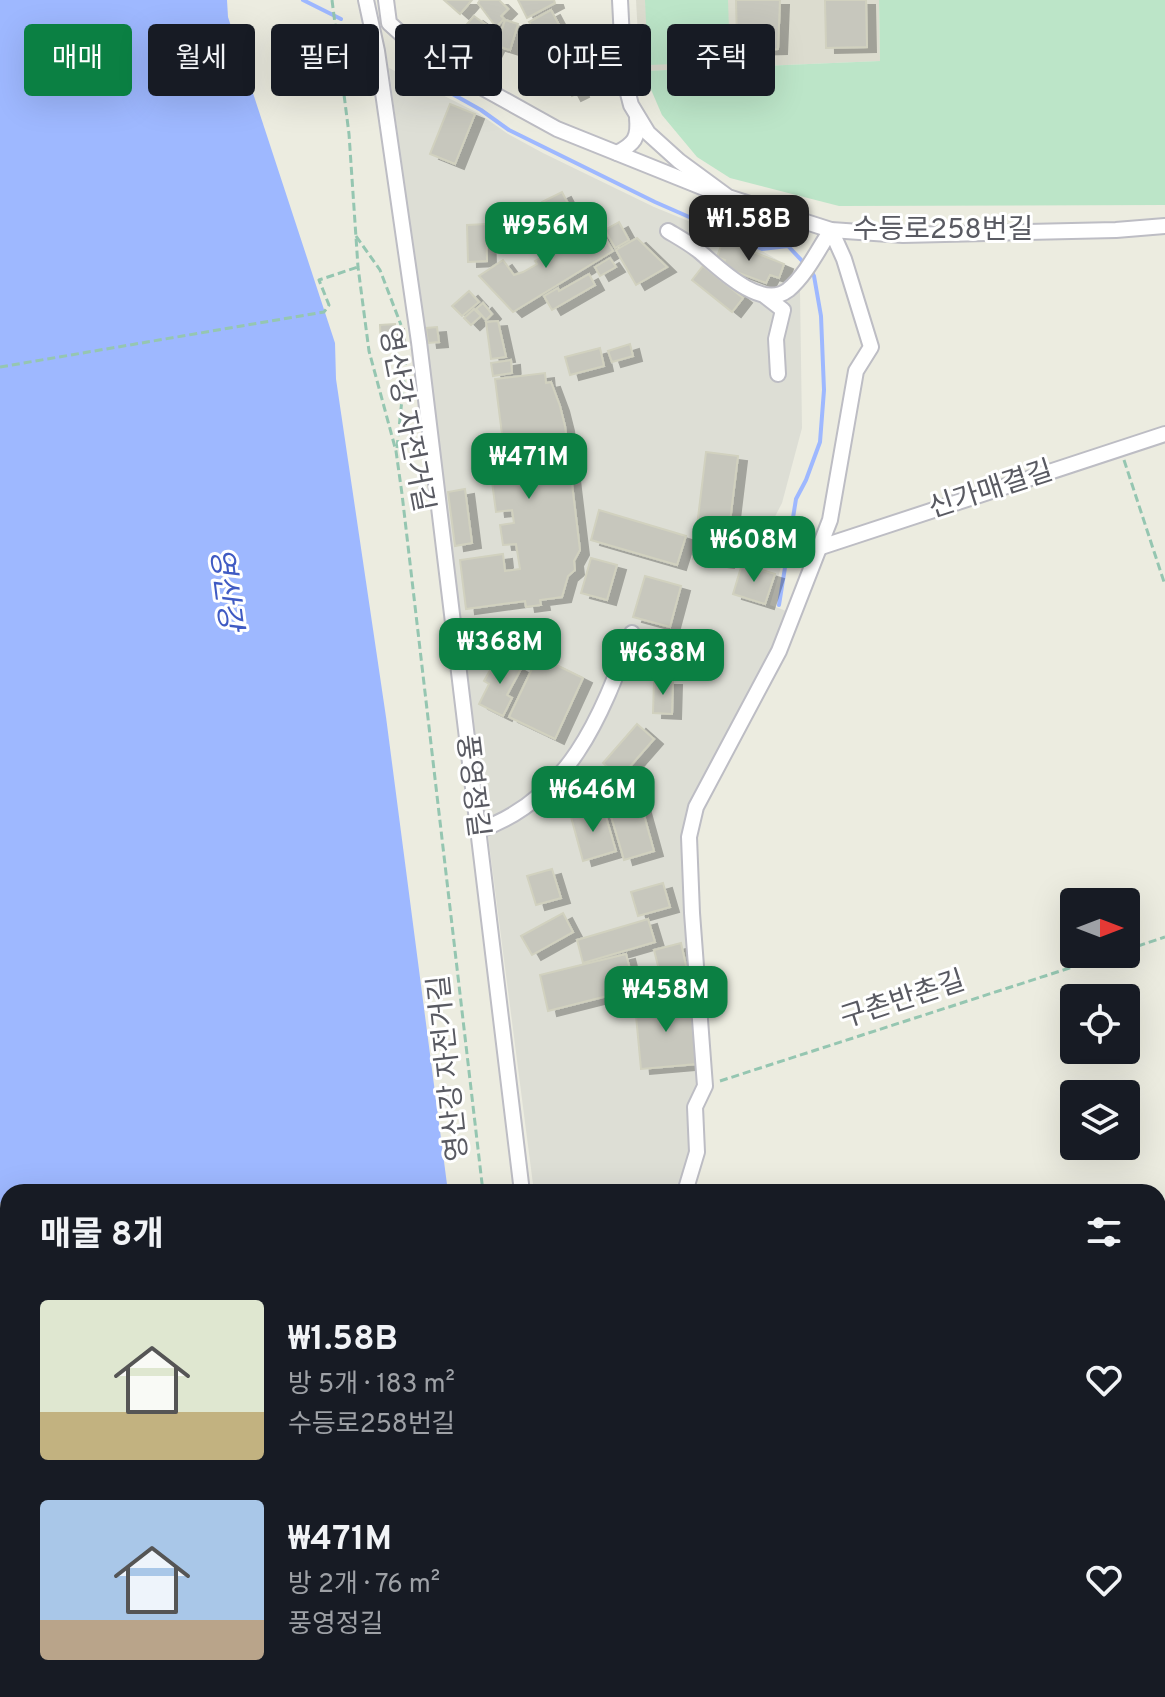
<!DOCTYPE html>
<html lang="ko">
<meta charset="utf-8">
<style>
body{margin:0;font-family:Overpass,"Noto Sans KR",sans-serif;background:#242831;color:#f1f3f6;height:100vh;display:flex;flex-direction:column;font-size:30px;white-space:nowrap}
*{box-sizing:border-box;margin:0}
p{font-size:26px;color:#9ea1a6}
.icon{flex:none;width:44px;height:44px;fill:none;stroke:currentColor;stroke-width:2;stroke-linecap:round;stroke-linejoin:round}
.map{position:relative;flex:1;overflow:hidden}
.side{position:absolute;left:0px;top:1184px;width:1166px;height:514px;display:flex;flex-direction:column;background:#171b24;border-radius:24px 24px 0 0;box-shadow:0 8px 32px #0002}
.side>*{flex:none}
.guide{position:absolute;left:24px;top:24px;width:1118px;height:72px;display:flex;gap:16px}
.needle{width:52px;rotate:90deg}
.controls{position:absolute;left:1060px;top:888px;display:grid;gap:16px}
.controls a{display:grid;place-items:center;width:80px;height:80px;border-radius:8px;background:#171b24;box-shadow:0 8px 32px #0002;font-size:40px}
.price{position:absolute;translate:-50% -68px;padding:0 18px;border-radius:16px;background:#0b8043;color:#fff;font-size:26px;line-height:52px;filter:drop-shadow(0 2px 4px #0008)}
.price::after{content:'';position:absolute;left:50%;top:48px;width:24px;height:18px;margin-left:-12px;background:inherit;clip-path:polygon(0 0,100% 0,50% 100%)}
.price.on{background:#222;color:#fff}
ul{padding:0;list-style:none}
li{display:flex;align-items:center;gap:24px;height:200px;padding:0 40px}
li span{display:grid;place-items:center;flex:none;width:224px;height:160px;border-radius:8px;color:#555}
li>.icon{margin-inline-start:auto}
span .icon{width:96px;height:96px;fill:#fffc;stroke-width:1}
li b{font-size:34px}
h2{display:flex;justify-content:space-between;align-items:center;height:96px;padding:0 40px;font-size:34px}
.pill{padding:0 28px;border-radius:8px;background:#171b24;box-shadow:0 8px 32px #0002;font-size:28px;line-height:72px}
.pill.on{background:#0b8043;color:#fff}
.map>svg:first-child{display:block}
.industrial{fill:#ddded5}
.education{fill:#dcdccf}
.green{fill:#bce5c8}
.water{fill:#9eb8ff}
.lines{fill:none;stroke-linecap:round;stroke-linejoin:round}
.stream{stroke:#9eb8ff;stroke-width:4}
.building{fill:#c7c7bd;stroke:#d1d1bf;stroke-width:2;filter:url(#shadow)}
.minor-casing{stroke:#bdbdc4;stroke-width:18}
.path{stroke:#95c6b1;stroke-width:3;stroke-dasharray:8 4;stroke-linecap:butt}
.minor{stroke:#fff;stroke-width:14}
.labels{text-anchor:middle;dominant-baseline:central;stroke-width:6;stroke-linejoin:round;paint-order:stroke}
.street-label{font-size:28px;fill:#595a62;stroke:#fff}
.water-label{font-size:30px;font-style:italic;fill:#3f5ac3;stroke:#fff}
</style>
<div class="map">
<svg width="1165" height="1697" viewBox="0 0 1165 1697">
<defs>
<filter id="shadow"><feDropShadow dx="9" dy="5" stdDeviation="0" flood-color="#0004"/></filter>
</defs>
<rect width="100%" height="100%" fill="#ecece0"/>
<path class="industrial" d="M389,68l89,45 30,21 35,19 111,54 108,44 33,19 5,20 2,138 -20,75 -16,31 15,33 -11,38 19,7 -14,37 -84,157 10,262 -8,84 -13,40h-146z"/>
<path class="education" d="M636,0h243l1,61 -237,10 -4,-17z"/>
<g class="green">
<path d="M645,0h83l2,62 -82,3z"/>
<path d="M879,0h286v205l-326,1 -109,-28 -33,-21 -35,-42 -19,-44 237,-10z"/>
</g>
<g class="water">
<path d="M0,0h227l1,17 107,326 1,36 50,338 62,475h-440v35l-8,-25z"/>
<path d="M49,1690h456l1,7h-456z"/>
</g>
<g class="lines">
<g class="stream">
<path d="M303,0l38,19"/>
<path d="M424,78l57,32 28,20 146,72 107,47 26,-3 17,18"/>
<path d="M779,605l17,-106 10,-19 14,-38 4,-52 -3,-74 -7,-40 -3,-5"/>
</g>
</g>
<g class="building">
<path d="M444,0h28l-12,14z"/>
<path d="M480,0h19l9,9 -7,7 3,3 -8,8 -18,-24z"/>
<path d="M518,0h36l1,3 -28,15z"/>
<path d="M736,0h44l-2,49 -35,1v-7h-6z"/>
<path d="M825,0h41l1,47 -41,1z"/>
<path d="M551,10l17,32 -22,11 -17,-31z"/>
<path d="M474,16l19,14 -6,9 -20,-15z"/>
<path d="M505,20l13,4 -8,26 -13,-4z"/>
<path d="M467,31l29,14 -10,20 -16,-8 2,-4 -13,-6z"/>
<path d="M567,55l8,15 -18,9 -8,-15z"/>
<path d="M573,77l7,15 -8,4 -8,-15z"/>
<path d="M450,104l25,10 -20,50 -25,-10z"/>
<path d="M562,192l15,29 -20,11 -15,-30z"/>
<path d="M619,222l10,18 -14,8 -10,-18z"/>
<path d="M486,224l1,37 -19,1 -1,-37z"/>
<path d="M597,225l16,26 -100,61 -34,-36 24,-16 11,15 9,-3 14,-8 -2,-3 10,-6 2,3z"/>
<path d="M637,238l30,29 -31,18 -20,-35z"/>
<path d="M723,240l61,24 -5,14 -9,-3 -4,8 -43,-16 2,-7 -8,-3z"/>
<path d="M610,258l6,9 -16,9 -5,-9z"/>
<path d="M703,266l40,32 -11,14 -40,-32z"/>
<path d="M589,274l6,11 -43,25 -8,-14 14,-8 1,3z"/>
<path d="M469,291l10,11 -17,14 -10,-10z"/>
<path d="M483,303l9,11 -6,6 -10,-11z"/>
<path d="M474,309l7,7 -10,9 -7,-7z"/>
<path d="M498,321l8,36 -15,2 -5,-37z"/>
<path d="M395,324l1,18 -15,1 -1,-18z"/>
<path d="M437,327l2,15 -11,1 -2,-15z"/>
<path d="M630,344l3,12 -21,6 -4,-11z"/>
<path d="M600,348l4,18 -34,9 -5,-18z"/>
<path d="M511,360l1,13 -19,3 -2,-13z"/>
<path d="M545,373l1,10 5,-1 9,24 5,20 15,124 -6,11 1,9 -7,6 -6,21 -22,3 1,5 -15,2 -1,-6 -59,8 -6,-49 43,-6 2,17 15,-2 -4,-25 -13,1 -3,-20 14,-2 -2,-13 -16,2 -5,-38 5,-1 -1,-14 10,-1 -10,-79z"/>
<path d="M706,452l32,4 -13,107 -32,-4z"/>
<path d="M465,489l7,54 -17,3 -7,-54z"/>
<path d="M599,510l87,26 -9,29 -86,-25z"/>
<path d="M591,558l26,7 -10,35 -26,-7z"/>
<path d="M742,564l33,10 -10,30 -32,-10z"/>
<path d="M645,576l36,10 -11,41 -37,-10z"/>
<path d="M498,656l23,13 -14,26 5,3 -9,18 -24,-12 10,-20 -5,-3z"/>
<path d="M538,656l45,22 -28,61 -46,-22z"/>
<path d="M654,680h19l-1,34 -19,-1z"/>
<path d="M637,724l17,15 -34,39 -17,-15z"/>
<path d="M637,790l17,61 -30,9 -18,-61z"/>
<path d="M603,807l13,44 -33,10 -12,-44z"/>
<path d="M552,869l9,29 -25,7 -9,-29z"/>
<path d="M663,883l7,24 -32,9 -7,-24z"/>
<path d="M563,913l10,19 -41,23 -11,-19z"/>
<path d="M648,919l7,23 -72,21 -6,-23z"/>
<path d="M681,943l9,41 -26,6 -10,-40z"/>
<path d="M626,954l9,35 -87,22 -8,-36z"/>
<path d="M690,999l7,65 -56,5 -6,-64z"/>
</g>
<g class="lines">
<g class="minor-casing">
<g id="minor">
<path d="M366,0l11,51 42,291 103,850"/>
<path d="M386,0l3,23 20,18 36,26 112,62 152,61"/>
<path d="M620,0l4,78 7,27 17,28 31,28 49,36 103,33 72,5 213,-5 49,-4"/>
<path d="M617,153c17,-9 22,-15 20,-35"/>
<path d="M668,231c10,6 21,12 31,20 19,16 62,60 89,39 18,-15 30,-40 43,-60l13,29 27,88 -15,24 -26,149 -51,131 -83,156 -7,30 3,76 13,173 -10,21 2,45 -12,40"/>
<path d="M765,296l18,14 -7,29 2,35"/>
<path d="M818,548l347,-114"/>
<path d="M477,831c92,-31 124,-114 155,-198"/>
<path d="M589,1690l1,7"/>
</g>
</g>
<g class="path">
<path d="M332,0l17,134 9,133 11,84 27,100 6,43 81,698"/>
<path d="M356,236l24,34 21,55"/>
<path d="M0,367l324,-55 5,-7 -10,-25 39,-13"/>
<path d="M397,448l9,-88"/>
<path d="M1124,460l41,125"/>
<path d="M1126,950l39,-13"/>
<path d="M720,1081l393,-127"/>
<path d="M1158,1432l7,-3"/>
<path d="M546,1690v7"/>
<path d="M820,1690l1,7"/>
</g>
<use href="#minor" class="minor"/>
</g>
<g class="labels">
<g class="street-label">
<text x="943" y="231">수등로258번길</text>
<text transform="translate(405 420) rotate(79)">영산강 자전거길</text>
<text transform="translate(991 491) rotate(-18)">신가매결길</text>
<text transform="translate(471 786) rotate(83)">풍영정길</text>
<text transform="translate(903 1001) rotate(-18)">구촌반촌길</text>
<text transform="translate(450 1068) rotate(-96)">영산강 자전거길</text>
</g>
<g class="water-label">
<text transform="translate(224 589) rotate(83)">영산강</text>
</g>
</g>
</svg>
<div class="controls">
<a><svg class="needle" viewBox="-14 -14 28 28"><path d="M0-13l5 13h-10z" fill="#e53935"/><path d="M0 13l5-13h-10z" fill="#9ea1a6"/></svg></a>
<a><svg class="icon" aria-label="locate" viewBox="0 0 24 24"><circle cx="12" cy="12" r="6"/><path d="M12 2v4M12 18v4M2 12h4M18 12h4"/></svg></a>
<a><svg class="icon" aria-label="layers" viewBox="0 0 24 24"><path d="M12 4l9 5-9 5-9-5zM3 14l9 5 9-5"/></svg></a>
</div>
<b class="price on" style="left:749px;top:263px">₩1.58B</b>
<b class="price" style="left:546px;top:270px">₩956M</b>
<b class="price" style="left:529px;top:501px">₩471M</b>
<b class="price" style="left:754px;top:584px">₩608M</b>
<b class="price" style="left:500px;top:686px">₩368M</b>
<b class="price" style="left:663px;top:697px">₩638M</b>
<b class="price" style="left:593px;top:834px">₩646M</b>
<b class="price" style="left:666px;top:1034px">₩458M</b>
<div class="guide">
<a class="pill on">매매</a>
<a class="pill">월세</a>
<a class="pill">필터</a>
<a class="pill">신규</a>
<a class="pill">아파트</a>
<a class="pill">주택</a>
</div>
<section class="side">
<h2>매물 8개<svg class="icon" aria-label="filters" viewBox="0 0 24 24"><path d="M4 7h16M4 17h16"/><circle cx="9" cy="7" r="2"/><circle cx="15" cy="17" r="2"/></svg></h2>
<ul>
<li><span style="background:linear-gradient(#dfe7d0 70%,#c2b280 0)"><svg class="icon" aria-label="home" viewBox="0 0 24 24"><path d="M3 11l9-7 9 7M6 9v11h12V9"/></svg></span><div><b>₩1.58B</b><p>방 5개 · 183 m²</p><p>수등로258번길</p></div><svg class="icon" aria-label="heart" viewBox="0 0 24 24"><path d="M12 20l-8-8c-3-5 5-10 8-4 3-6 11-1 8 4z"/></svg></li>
<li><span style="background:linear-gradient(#a9c7e8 75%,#b9a48a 0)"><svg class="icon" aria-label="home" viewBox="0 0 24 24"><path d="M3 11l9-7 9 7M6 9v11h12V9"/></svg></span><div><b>₩471M</b><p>방 2개 · 76 m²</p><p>풍영정길</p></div><svg class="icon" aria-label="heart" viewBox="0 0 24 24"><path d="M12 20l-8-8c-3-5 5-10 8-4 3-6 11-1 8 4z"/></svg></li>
</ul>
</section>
</div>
